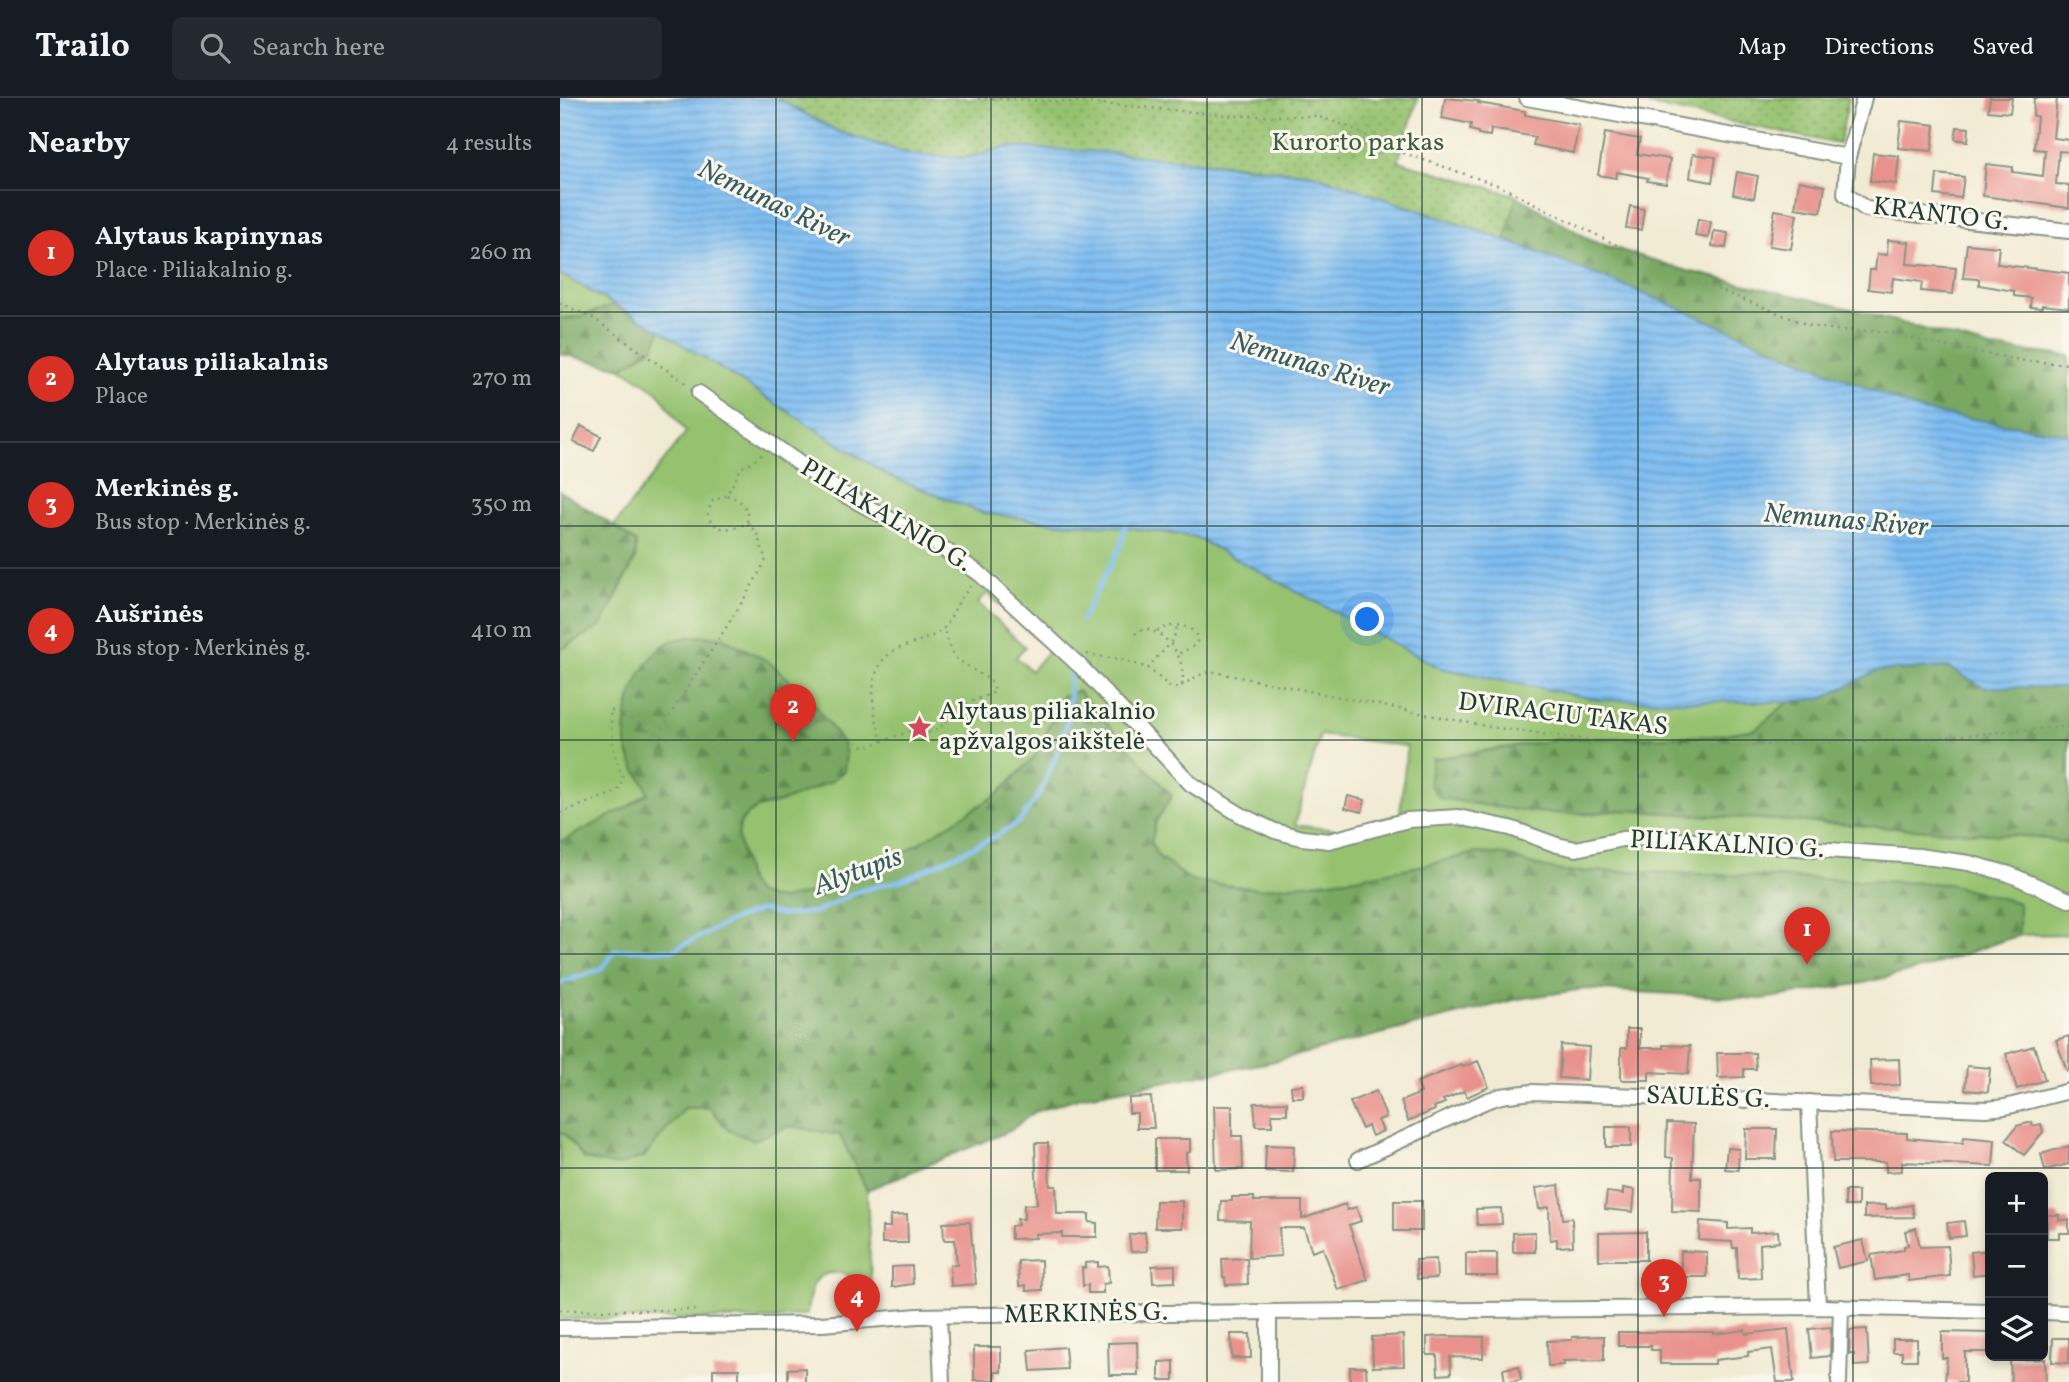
<!DOCTYPE html>
<meta charset="utf-8">
<style>
body{margin:0;font-family:Vollkorn,serif;background:#242831;color:#f1f3f6}
.controls{position:absolute;right:21px;bottom:21px;display:grid;overflow:hidden;border-radius:10px;box-shadow:0 4px 10px #0003}
.controls button{width:63px;height:63px;display:grid;place-items:center;padding:0;border:0;border-bottom:2px solid #363941;background:#171b24;color:#f1f3f6;font:35px sans-serif}
.you{position:absolute;left:808px;top:522px;width:24px;height:24px;margin:-18px;border:5px solid #fff;border-radius:50%;background:#1a73e8;box-shadow:0 0 0 10px #1a73e833}
.badge{display:grid;place-items:center;width:46px;height:46px;border-radius:50%;background:#d93025;color:#fff;font-size:23px;font-weight:700}
.pin{position:absolute;translate:-50% -58px;filter:drop-shadow(0 2px 4px #0008)}
.pin::after{content:'';position:absolute;top:37px;width:24px;height:21px;background:inherit;clip-path:polygon(0 0,100% 0,50% 100%)}
.list{margin:0;padding:0;list-style:none}
h2{display:flex;justify-content:space-between;align-items:center;height:91px;margin:0;padding:0 28px;font-size:30px}
h2 small{font-size:23px;font-weight:400;color:#9ea1a6}
.list li{display:grid;grid-template-columns:46px 1fr auto;gap:21px;align-items:center;box-sizing:border-box;height:126px;padding:0 28px;border-top:2px solid #363941}
.list b{display:block;font-size:26px;white-space:nowrap}
.list p{margin:0;font-size:23px;white-space:nowrap;color:#9ea1a6}
.list em{font-size:23px;font-style:normal;color:#9ea1a6}
.icon{flex:none;width:38px;height:38px;fill:none;stroke:currentColor;stroke-width:2;stroke-linecap:round;stroke-linejoin:round}
.map{position:relative;flex:none;width:1509px;height:1284px;overflow:hidden}
header{display:flex;align-items:center;gap:42px;box-sizing:border-box;height:98px;padding:0 35px;background:#171b24;border-bottom:2px solid #363941}
header strong{font-size:33px}
nav{display:flex;gap:38px;margin-inline-start:auto;font-size:24px}
.search{width:490px;height:63px;background:#242831;display:flex;align-items:center;gap:18px;box-sizing:border-box;padding:0 24px;border-radius:10px;color:#9ea1a6;font-size:26px}
main{display:flex}
aside{flex:1;background:#171b24}
.map>svg:first-child{display:block}
.grass{fill:#96c270;stroke:#5a8052;stroke-width:2;fill-rule:evenodd}
.forest{fill:url(#forest-firs);stroke:#4c724b;stroke-width:2}
.park{fill:url(#park-dots);stroke:#5a8052;stroke-width:2}
.water{fill:url(#water-rules);stroke:#4e7d93;stroke-width:2}
.lines{fill:none;stroke-linecap:round;stroke-linejoin:round}
.stream{stroke:#7ebdf2;stroke-width:4.5}
.building{fill:#e9918c}
.street-casing{stroke:#889484;stroke-width:18}
.path{stroke:#889484;stroke-width:2.5;stroke-dasharray:2 5;stroke-linecap:butt}
.street{stroke:#fff;stroke-width:14}
.grid{fill:none;stroke:#1f3d34;stroke-width:2;stroke-opacity:0.55}
.labels{text-anchor:middle;dominant-baseline:central;stroke-width:6;stroke-linejoin:round;paint-order:stroke}
.park-label{font-size:26px;fill:#3d5e43;stroke:#fbf7ec}
.street-label{font-size:26px;fill:#1f3d34;stroke:#fbf7ec}
.poi-label{font-size:26px;fill:#1f3d34;stroke:#fbf7ec;text-anchor:start}
.water-label{font-size:28px;font-style:italic;fill:#375d64;stroke:#fbf7ec}
</style>
<header>
<strong>Trailo</strong>
<div class="search"><svg class="icon" aria-label="search" viewBox="0 0 24 24"><circle cx="10" cy="10" r="6"/><path d="M15 15l6 6"/></svg>Search here</div>
<nav><a>Map</a><a>Directions</a><a>Saved</a></nav>
</header>
<main>
<aside>
<h2>Nearby<small>4 results</small></h2>
<ul class="list">
<li><span class="badge">1</span><div><b>Alytaus kapinynas</b><p>Place · Piliakalnio g.</p></div><em>260 m</em></li>
<li><span class="badge">2</span><div><b>Alytaus piliakalnis</b><p>Place</p></div><em>270 m</em></li>
<li><span class="badge">3</span><div><b>Merkinės g.</b><p>Bus stop · Merkinės g.</p></div><em>350 m</em></li>
<li><span class="badge">4</span><div><b>Aušrinės</b><p>Bus stop · Merkinės g.</p></div><em>410 m</em></li>
</ul>
</aside>
<div class="map">
<svg width="1509" height="1284" viewBox="0 0 1509 1284">
<defs>
<pattern id="forest-firs" width="22" height="20" patternUnits="userSpaceOnUse" patternTransform="scale(1.75)"><rect width="22" height="20" fill="#78a862"/><path d="M5 1l3.5 6h-7zM16 11l3.5 6h-7z" fill="#628a52"/></pattern>
<pattern id="park-dots" width="8" height="8" patternUnits="userSpaceOnUse" patternTransform="scale(1.75)"><rect width="8" height="8" fill="#96c270"/><path d="M2 2h.1M6 6h.1" fill="none" stroke="#7a9f5d" stroke-width="1.8" stroke-linecap="round"/></pattern>
<pattern id="water-rules" width="6" height="5" patternUnits="userSpaceOnUse" patternTransform="scale(1.75)"><rect width="6" height="5" fill="#7ebdf2"/><path d="M0 2.5h6" fill="none" stroke="#679bc5"/></pattern>
</defs>
<rect width="100%" height="100%" fill="#fbf7ec"/>
<filter id="ink" filterUnits="userSpaceOnUse"><feTurbulence type="fractalNoise" baseFrequency=".0143" numOctaves="2"/><feDisplacementMap in="SourceGraphic" scale="14" xChannelSelector="R" yChannelSelector="G"/><feConvolveMatrix kernelMatrix="1 2 1 2 8 2 1 2 1" color-interpolation-filters="sRGB"/></filter>
<filter id="wash" filterUnits="userSpaceOnUse"><feTurbulence type="fractalNoise" baseFrequency=".00686" numOctaves="4" result="noise"/><feDisplacementMap in="SourceGraphic" scale="28" xChannelSelector="R" yChannelSelector="G"/><feGaussianBlur stdDeviation="1.57" result="paint"/><feColorMatrix in="noise" values="0 0 0 0 0 0 0 0 0 0 0 0 0 0 0 0 0 1.4 0 .05"/><feComposite in="paint" operator="in"/></filter>
<g filter="url(#wash)">
<rect width="100%" height="100%" fill="#f2ebd4"/>
<g class="grass">
<polygon points="0,176 54,207 19,219 0,220"/>
<path d="M 100,232 L 329,378 L 423,415 L 491,424 L 566,429 L 635,439 L 880,570 L 1039,602 L 1228,604 L 1196,631 L 1154,638 L 1002,641 L 873,661 L 1025,717 L 1061,712 L 1478,739 L 1509,746 L 1509,836 L 1459,837 L 1459,805 L 1388,786 L 1064,773 L 1005,774 L 969,766 L 946,757 L 915,755 L 866,767 L 796,780 L 700,791 L 632,783 L 598,758 L 591,745 L 596,723 L 502,598 L 475,659 L 438,696 L 342,756 L 266,792 L 222,801 L 207,799 L 196,795 L 189,785 L 178,740 L 180,725 L 188,716 L 198,710 L 227,702 L 69,657 L 85,684 L 88,695 L 64,711 L 0,744 L 0,552 L 41,528 L 75,461 L 76,445 L 54,428 L 126,334 L 97,293 L 62,270 L 94,249 ZM 427,495 L 489,552 L 471,573 L 456,559 L 465,549 L 418,505 ZM 760,637 L 847,648 L 840,716 L 784,733 L 735,727 Z"/>
<path d="M 125,1010 L 151,1010 L 168,1032 L 193,1042 L 229,1028 L 280,1037 L 307,1092 L 312,1206 C 306,1198 300,1184 291,1179 C 287,1176 280,1175 275,1175 C 251,1174 249,1197 247,1216 L 213,1221 L 0,1221 L 0,1034 L 5,1036 L 24,1061 L 111,1027 Z"/>
</g>
<g class="forest">
<polygon points="216,0 858,0 838,63 957,98 1032,143 1128,173 1292,211 1432,250 1509,258 1509,336 1361,313 1078,193 945,142 753,76 446,49 406,60"/>
<polygon points="54,207 100,232 94,249 62,270 0,256 0,220 19,219"/>
<polygon points="0,393 54,428 76,445 75,461 41,528 0,552"/>
<path d="M 133,538 L 162,539 L 208,563 L 249,599 L 284,647 L 286,658 L 284,673 L 272,683 L 227,702 L 197,710 L 188,716 L 180,725 L 178,740 L 189,785 L 196,795 L 207,799 L 222,801 L 266,792 L 342,756 L 438,696 L 475,659 L 502,598 L 518,593 L 612,698 L 596,723 L 591,745 L 598,758 L 631,783 L 700,791 L 796,780 L 866,767 L 915,755 L 946,757 L 969,766 L 1005,774 L 1064,773 L 1388,786 L 1459,805 L 1459,837 L 1368,869 L 1304,885 L 1202,901 L 1024,891 L 958,901 L 711,964 L 521,999 L 474,1014 L 450,1033 L 307,1092 L 280,1037 L 229,1028 L 193,1042 L 168,1032 L 150,1010 L 125,1010 L 84,1059 L 57,1068 L 24,1061 L 5,1036 L 0,1034 L 0,744 L 64,711 L 88,695 C 84,681 73,671 69,657 C 57,623 77,565 107,545 C 114,541 125,540 133,538 Z"/>
<path d="M 1388,569 L 1423,589 L 1509,589 L 1509,746 L 1478,739 L 1061,712 C 996,721 944,711 880,700 L 869,686 L 873,661 L 1002,641 L 1154,638 L 1196,631 L 1228,604 L 1264,600 L 1316,573 Z"/>
</g>
<g class="park">
<polygon points="216,0 858,0 838,63 957,98 945,142 753,76 667,66 446,49 406,60 350,56 279,34"/>
<polygon points="1055,0 1289,0 1279,46"/>
</g>
<polygon class="water" points="0,0 216,0 279,34 350,56 406,60 446,49 545,54 753,76 945,142 1078,193 1361,313 1509,336 1509,589 1423,589 1388,569 1316,573 1264,600 1228,604 1039,602 880,570 635,439 566,429 491,424 423,415 329,378 100,232 0,176"/>
<g class="lines">
<g class="stream">
<polyline points="521,523 561,447 566,423"/>
<polyline points="0,885 42,871 55,852 113,852 175,821 201,812 223,817 256,814 299,793 345,781 434,739 459,724 480,695 497,655 509,618 510,574"/>
</g>
</g>
<g id="blocks">
<g class="building">
<polygon points="885,0 919,3 918,5 965,13 965,17 1019,27 1013,55 973,47 975,39 931,31 930,38 918,36 918,34 910,32 911,26 882,20"/>
<polygon points="1430,0 1452,0 1450,15 1428,13"/>
<polygon points="1474,0 1497,0 1493,40 1509,42 1509,54 1499,53 1496,86 1509,87 1509,110 1423,98 1426,66 1453,69 1452,74 1483,78 1485,52 1474,51 1477,18 1473,18"/>
<polygon points="1341,23 1375,27 1372,53 1338,50"/>
<polygon points="1397,29 1409,30 1408,43 1395,41"/>
<polygon points="1045,35 1080,41 1077,56 1110,61 1106,86 1087,83 1088,80 1057,74 1056,80 1038,77"/>
<polygon points="1313,55 1339,58 1336,86 1310,83"/>
<polygon points="1133,56 1156,59 1152,84 1130,80"/>
<polygon points="1177,74 1198,78 1194,100 1173,96"/>
<polygon points="1377,76 1404,79 1401,100 1375,97"/>
<polygon points="1239,83 1265,88 1261,114 1235,110"/>
<polygon points="1070,108 1084,111 1081,132 1066,130"/>
<polygon points="1215,112 1237,116 1231,151 1209,148"/>
<polygon points="1138,121 1151,124 1148,140 1135,138"/>
<polygon points="1154,133 1168,135 1166,150 1152,148"/>
<polygon points="1328,142 1349,144 1347,166 1396,170 1393,196 1361,193 1362,184 1333,180 1331,194 1308,191 1310,172 1315,172 1317,156 1327,157"/>
<polygon points="1407,146 1439,149 1437,166 1509,175 1509,210 1482,207 1482,210 1470,209 1471,200 1454,198 1454,193 1419,187 1419,181 1403,180"/>
<polygon points="21,328 41,338 34,353 13,344"/>
<polygon points="788,698 805,702 802,714 785,710"/>
<polygon points="1067,931 1080,931 1080,950 1103,950 1103,947 1130,948 1128,976 1089,974 1089,982 1061,982 1061,950 1067,950"/>
<polygon points="1509,938 1509,972 1507,973 1496,942"/>
<polygon points="1001,947 1029,949 1027,982 999,980"/>
<polygon points="1474,948 1485,982 1457,991 1446,956"/>
<polygon points="1157,955 1195,955 1196,971 1184,971 1184,979 1158,980"/>
<polygon points="1339,961 1340,987 1311,988 1310,962"/>
<polygon points="918,963 929,989 907,999 904,993 883,1002 885,1005 874,1009 875,1012 848,1023 841,1003 861,995 857,984 901,967 903,969"/>
<polygon points="1407,968 1430,970 1428,994 1405,992"/>
<polygon points="743,987 743,999 732,999 731,988"/>
<polygon points="816,993 826,1019 818,1022 823,1033 812,1038 808,1028 802,1031 790,1004"/>
<polygon points="591,999 594,1030 577,1030 577,1015 569,1015 569,1000"/>
<polygon points="727,1004 727,1016 712,1016 712,1028 696,1028 694,1005"/>
<polygon points="654,1008 672,1008 672,1038 682,1038 683,1071 656,1072"/>
<polygon points="1472,1024 1473,1028 1481,1026 1483,1034 1464,1057 1446,1042 1457,1028"/>
<polygon points="1107,1025 1134,1026 1132,1080 1141,1080 1141,1114 1112,1113 1113,1060 1106,1059"/>
<rect x="1046" y="1029" width="25" height="20"/>
<polygon points="1186,1031 1217,1031 1216,1061 1185,1061"/>
<polygon points="1272,1033 1347,1035 1347,1040 1403,1045 1404,1039 1435,1042 1433,1068 1342,1064 1342,1073 1326,1074 1326,1064 1273,1064"/>
<polygon points="595,1041 630,1041 630,1054 626,1055 627,1072 595,1072"/>
<polygon points="475,1045 488,1045 490,1088 496,1088 497,1116 529,1116 529,1124 537,1125 537,1139 502,1139 502,1135 475,1136 476,1140 451,1141 451,1128 458,1127 457,1121 464,1121 464,1107 477,1106"/>
<polygon points="706,1047 734,1048 733,1074 705,1073"/>
<polygon points="1509,1048 1509,1066 1485,1072 1481,1056"/>
<polygon points="1167,1050 1179,1051 1178,1072 1165,1071"/>
<polygon points="999,1087 1003,1121 1012,1120 1013,1148 997,1149 997,1141 990,1142 989,1109 979,1111 976,1090"/>
<polygon points="1063,1090 1075,1092 1073,1114 1045,1111 1047,1094 1063,1096"/>
<rect x="1285" y="1093" width="13" height="15"/>
<polygon points="672,1099 694,1099 694,1103 742,1103 742,1121 785,1106 787,1112 796,1109 801,1123 789,1127 808,1182 778,1192 763,1150 752,1154 744,1130 719,1130 721,1158 689,1160 690,1123 660,1122 661,1103 672,1103"/>
<polygon points="596,1103 622,1103 622,1130 595,1130"/>
<rect x="834" y="1103" width="28" height="30"/>
<polygon points="1326,1107 1326,1111 1352,1107 1354,1119 1304,1120 1304,1108"/>
<polygon points="941,1110 942,1126 917,1127 916,1111"/>
<polygon points="347,1117 348,1145 322,1145 322,1129 330,1129 330,1118"/>
<polygon points="1487,1117 1499,1117 1499,1122 1509,1122 1509,1135 1499,1135 1499,1140 1487,1140"/>
<polygon points="1140,1123 1168,1125 1168,1131 1190,1130 1190,1135 1218,1133 1219,1144 1200,1146 1201,1180 1178,1181 1177,1150 1173,1150 1172,1144 1139,1142"/>
<polygon points="1404,1123 1406,1138 1389,1140 1387,1125"/>
<polygon points="410,1124 416,1186 391,1188 390,1167 397,1167 395,1142 384,1142 383,1125"/>
<polygon points="1356,1130 1360,1149 1388,1148 1390,1178 1349,1183 1348,1177 1315,1182 1311,1157 1344,1152 1344,1148 1348,1147 1345,1133"/>
<polygon points="585,1134 587,1153 571,1154 569,1137"/>
<polygon points="975,1134 975,1154 953,1154 953,1135"/>
<polygon points="1086,1134 1086,1162 1039,1162 1039,1135"/>
<polygon points="1303,1142 1308,1163 1278,1170 1273,1149"/>
<polygon points="1430,1152 1430,1175 1413,1177 1411,1154"/>
<polygon points="1121,1153 1147,1154 1147,1179 1121,1179"/>
<rect x="906" y="1155" width="31" height="23"/>
<polygon points="687,1160 688,1186 666,1187 665,1179 663,1179 662,1161"/>
<polygon points="876,1161 877,1180 857,1181 856,1162"/>
<polygon points="481,1162 482,1192 466,1193 466,1187 459,1188 458,1163"/>
<polygon points="538,1164 538,1169 548,1168 549,1185 543,1186 543,1195 528,1195 528,1187 523,1188 522,1170 525,1170 525,1165"/>
<polygon points="615,1167 615,1184 593,1185 592,1168"/>
<polygon points="352,1168 353,1186 332,1189 332,1169"/>
<polygon points="1271,1229 1270,1258 1252,1260 1249,1231"/>
<polygon points="1228,1231 1234,1284 1217,1284 1212,1251 1188,1254 1188,1258 1155,1262 1155,1266 1100,1266 1100,1252 1091,1252 1091,1248 1058,1248 1058,1234 1154,1234 1154,1236 1185,1232 1186,1236"/>
<polygon points="1307,1231 1309,1267 1294,1268 1294,1256 1289,1256 1290,1232"/>
<polygon points="1382,1234 1430,1235 1430,1254 1405,1254 1405,1284 1385,1284 1387,1260 1382,1260"/>
<polygon points="671,1236 690,1236 691,1260 672,1260"/>
<polygon points="843,1237 844,1268 813,1269 812,1239"/>
<polygon points="888,1238 924,1239 923,1260 890,1259 891,1276 878,1277 877,1257 867,1257 867,1239"/>
<polygon points="1044,1238 1044,1262 1003,1263 1004,1267 988,1268 987,1243 1012,1242 1012,1239"/>
<polygon points="1493,1240 1509,1240 1509,1265 1492,1264"/>
<polygon points="1333,1241 1357,1241 1357,1262 1342,1262 1342,1254 1333,1254"/>
<polygon points="577,1244 578,1277 549,1277 548,1245"/>
<polygon points="414,1249 441,1249 441,1274 435,1274 435,1282 414,1282"/>
<polygon points="505,1249 507,1271 471,1273 469,1252"/>
<polygon points="1485,1261 1486,1284 1451,1284 1450,1262"/>
<polygon points="614,1263 614,1282 599,1282 599,1264"/>
<polygon points="959,1268 961,1282 945,1284 943,1271"/>
<polygon points="790,1269 806,1269 807,1284 790,1284"/>
<polygon points="245,1270 245,1284 228,1284 228,1271"/>
<rect x="153" y="1271" width="26" height="13"/>
</g>
</g>
</g>
<g filter="url(#ink)">
<use href="#blocks" fill-opacity="0" stroke="#889484" stroke-width="2"/>
<g class="lines">
<defs>
<g id="street">
<polyline points="967,0 1288,59 1285,96 1306,111 1509,133"/>
<polyline points="1288,59 1304,0"/>
<polyline points="139,295 283,396 378,447 420,476 521,569 631,686 681,717 715,733 742,740 769,743 848,722 898,719 950,730 997,747 1016,751 1062,741 1088,740 1358,758 1409,765 1449,776 1509,802"/>
<polyline points="1249,1004 1258,1209"/>
<polyline points="798,1062 926,1003 941,998 972,994 1426,1011 1445,1009 1509,993"/>
<polyline points="1483,1214 1509,1215"/>
<polyline points="379,1218 382,1284"/>
<polyline points="0,1230 262,1226 358,1218 488,1216 1258,1209 1430,1213"/>
<polyline points="709,1284 709,1214"/>
<polyline points="1279,1284 1281,1209"/>
</g>
</defs>
<use href="#street" class="street-casing"/>
<g class="path">
<polyline points="418,0 520,4 678,18 757,18 792,30 823,48 940,88 1098,168 1251,228 1275,232 1328,234 1370,245 1465,263 1509,266"/>
<polyline points="0,205 33,220 128,287"/>
<path d="M 167,397 C 179,401 190,409 187,424 C 177,433 151,435 148,416 C 148,415 151,405 151,404 L 167,397 L 182,369 L 193,364 L 202,356"/>
<path d="M 597,533 C 611,525 633,524 638,542 L 634,548 L 618,556"/>
<path d="M 575,536 L 585,530 C 610,537 627,562 622,587"/>
<polyline points="527,556 563,562 585,569"/>
<path d="M 588,571 C 599,553 614,550 617,527"/>
<path d="M 593,574 L 611,590 C 625,591 634,574 654,574 L 930,629 L 1091,650 L 1352,642 L 1509,628"/>
<path d="M 99,637 C 132,577 174,523 206,462 L 197,436 L 187,424"/>
<path d="M 323,644 C 312,615 303,568 337,551 C 351,545 369,542 382,532 C 388,527 392,516 396,509 C 400,501 406,494 412,487"/>
<polyline points="183,645 212,671"/>
<polyline points="0,715 57,694 63,680 54,655 50,612 58,614 104,640 142,638 163,666 196,677 223,667 279,635 305,649 351,633 367,635 376,632 386,625 393,611 435,594 431,583 395,560 383,531"/>
<polyline points="0,1212 140,1212"/>
</g>
<use href="#street" class="street"/>
</g>
</g>
<path class="grid" d="M 216,0 L 216,1284M 431,0 L 431,1284M 647,0 L 647,1284M 862,0 L 862,1284M 1078,0 L 1078,1284M 1293,0 L 1293,1284M 0,214 L 1509,214M 0,428 L 1509,428M 0,642 L 1509,642M 0,856 L 1509,856M 0,1070 L 1509,1070"/>
<defs>
<symbol id="sight-bare" viewBox="-9 -9 18 18"><path d="M0-6L1.8-2.2L6-1.7L2.9 1.2L3.7 5.4L0 3.3L-3.7 5.4L-2.9 1.2L-6-1.7L-1.8-2.2Z" fill="#d1495b" stroke="#fbf7ec" stroke-width="2.5" paint-order="stroke"/></symbol>
</defs>
<g fill-rule="evenodd">
<use href="#sight-bare" x="342" y="612" width="35" height="35"/>
</g>
<g class="labels">
<g class="park-label">
<text x="798" y="45">Kurorto parkas</text>
</g>
<g class="street-label">
<text transform="translate(1381 117) rotate(7)">KRANTO G.</text>
<text transform="translate(326 418) rotate(31)">PILIAKALNIO G.</text>
<text transform="translate(1003 617) rotate(7)">DVIRACIU TAKAS</text>
<text transform="translate(1167 747) rotate(3)">PILIAKALNIO G.</text>
<text transform="translate(1148 1000) rotate(2)">SAULĖS G.</text>
<text transform="translate(526 1216) rotate(-1)">MERKINĖS G.</text>
</g>
<g class="poi-label">
<text x="379" y="614">Alytaus piliakalnio<tspan x="379" dy="30">apžvalgos aikštelė</tspan></text>
</g>
<g class="water-label">
<text transform="translate(214 106) rotate(26)">Nemunas River</text>
<text transform="translate(750 267) rotate(17)">Nemunas River</text>
<text transform="translate(1286 423) rotate(5)">Nemunas River</text>
<text transform="translate(298 774) rotate(-20)">Alytupis</text>
</g>
</g>
</svg>
<div class="controls">
<button>+</button>
<button>−</button>
<button><svg class="icon" aria-label="layers" viewBox="0 0 24 24"><path d="M12 4l9 5-9 5-9-5zM3 14l9 5 9-5"/></svg></button>
</div>
<div class="you"></div>
<div class="pin badge" style="left:1247px;top:867px">1</div>
<div class="pin badge" style="left:233px;top:644px">2</div>
<div class="pin badge" style="left:1104px;top:1219px">3</div>
<div class="pin badge" style="left:297px;top:1234px">4</div>
</div>
</main>
